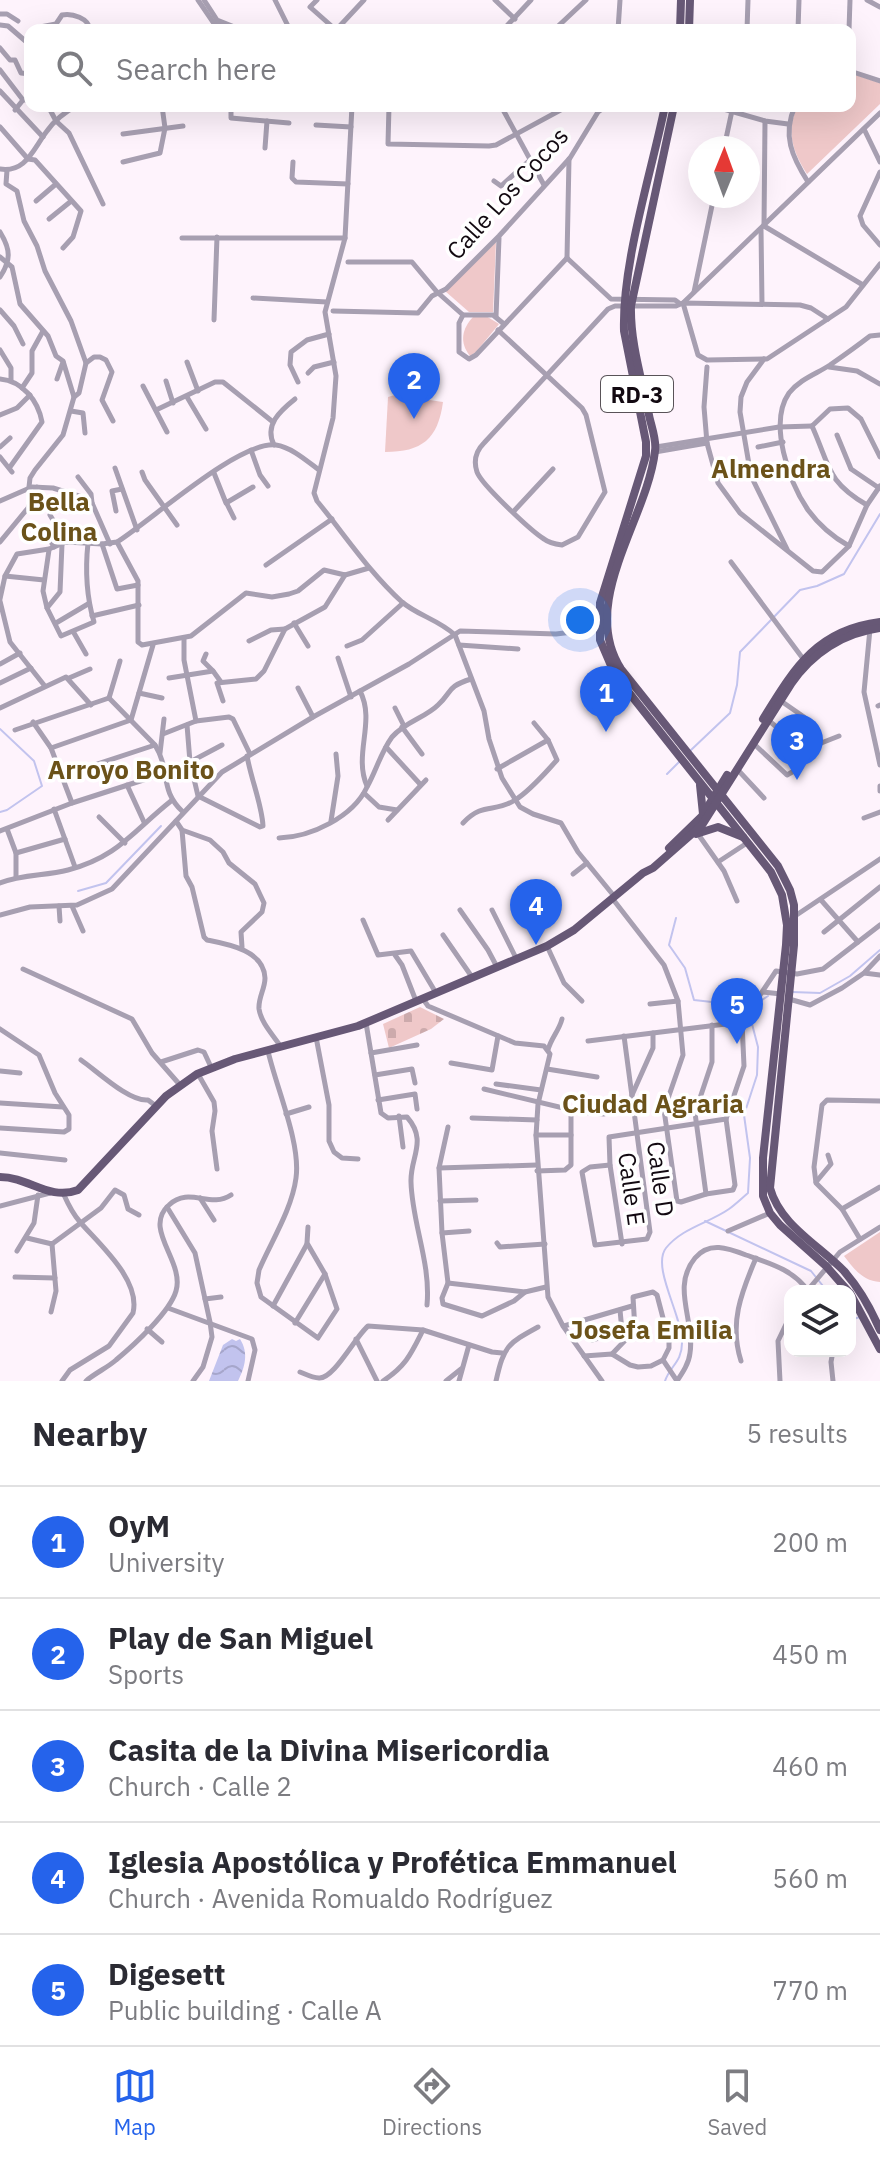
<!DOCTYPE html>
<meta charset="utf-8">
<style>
body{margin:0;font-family:"IBM Plex Sans",sans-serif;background:#f2f2f3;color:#2b2b33}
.controls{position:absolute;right:24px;bottom:24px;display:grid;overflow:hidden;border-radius:16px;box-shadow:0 8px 32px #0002}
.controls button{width:72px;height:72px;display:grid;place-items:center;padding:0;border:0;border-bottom:2px solid #e1e1e2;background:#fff;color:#2b2b33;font:40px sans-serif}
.compass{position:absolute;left:688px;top:136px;width:72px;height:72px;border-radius:50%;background:#fff;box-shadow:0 8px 32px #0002;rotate:1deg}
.you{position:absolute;left:580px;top:620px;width:28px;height:28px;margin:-20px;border:6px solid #fff;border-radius:50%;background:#1a73e8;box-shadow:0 0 0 12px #1a73e833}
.badge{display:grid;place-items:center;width:52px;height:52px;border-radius:50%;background:#2563eb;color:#fff;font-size:26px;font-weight:700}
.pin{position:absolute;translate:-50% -66px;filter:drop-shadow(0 2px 4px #0008)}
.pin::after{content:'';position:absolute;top:42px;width:28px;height:24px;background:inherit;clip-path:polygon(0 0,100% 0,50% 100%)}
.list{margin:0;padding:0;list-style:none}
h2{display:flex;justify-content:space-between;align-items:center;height:104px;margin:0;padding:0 32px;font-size:34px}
h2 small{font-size:26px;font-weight:400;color:#7c7c81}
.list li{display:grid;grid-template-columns:52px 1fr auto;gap:24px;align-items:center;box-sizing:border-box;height:112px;padding:0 32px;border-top:2px solid #e1e1e2}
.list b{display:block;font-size:30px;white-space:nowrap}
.list p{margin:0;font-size:26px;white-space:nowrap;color:#7c7c81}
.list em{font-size:26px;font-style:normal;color:#7c7c81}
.icon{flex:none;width:44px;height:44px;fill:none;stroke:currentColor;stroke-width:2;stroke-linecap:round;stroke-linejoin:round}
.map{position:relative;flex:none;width:880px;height:1381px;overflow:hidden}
.search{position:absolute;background:#fff;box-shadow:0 8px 32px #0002;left:24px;right:24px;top:24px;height:88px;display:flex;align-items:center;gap:20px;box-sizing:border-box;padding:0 28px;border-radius:16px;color:#7c7c81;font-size:30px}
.sheet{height:664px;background:#fff}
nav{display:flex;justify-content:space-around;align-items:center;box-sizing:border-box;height:112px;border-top:2px solid #e1e1e2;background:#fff;font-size:22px;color:#7c7c81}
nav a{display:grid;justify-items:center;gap:4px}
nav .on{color:#2563eb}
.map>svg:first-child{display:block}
.cemetery{fill:url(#cemetery-stones)}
.green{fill:#efc8c9}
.water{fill:url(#water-waves)}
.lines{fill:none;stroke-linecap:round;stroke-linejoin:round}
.stream{stroke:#c2c3ee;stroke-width:2}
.minor{stroke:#a79fb1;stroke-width:5}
.major{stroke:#675876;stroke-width:8}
.labels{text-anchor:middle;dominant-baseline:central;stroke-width:7;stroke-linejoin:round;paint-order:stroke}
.shield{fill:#fff;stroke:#595358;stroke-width:2}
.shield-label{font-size:22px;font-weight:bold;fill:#120911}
.street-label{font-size:24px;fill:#120911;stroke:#fff}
.neighbourhood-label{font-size:26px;font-weight:bold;fill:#6b5219;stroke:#fff}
</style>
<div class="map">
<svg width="880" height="1381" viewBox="0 0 880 1381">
<defs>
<pattern id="cemetery-stones" width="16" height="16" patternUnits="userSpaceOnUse" patternTransform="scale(2)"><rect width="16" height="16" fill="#efc8c9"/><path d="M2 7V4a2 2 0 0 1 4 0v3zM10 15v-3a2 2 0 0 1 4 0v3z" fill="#ccaaac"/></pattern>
<pattern id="water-waves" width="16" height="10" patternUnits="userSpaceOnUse" patternTransform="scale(2)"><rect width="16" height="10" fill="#c2c3ee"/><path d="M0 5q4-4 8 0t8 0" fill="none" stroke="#a6a6cb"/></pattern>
</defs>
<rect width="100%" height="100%" fill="#fef3fc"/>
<polygon class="cemetery" points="420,1007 444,1019 431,1029 389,1048 383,1024"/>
<g class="green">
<path d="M 850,73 L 880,83 L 880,104 L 807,174 C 793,152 785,130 798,106 L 850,106 Z"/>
<polygon points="496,242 493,312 469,312 445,291"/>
<path d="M 486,316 L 499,324 L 476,352 L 470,356 C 459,342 462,329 473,317 Z"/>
<path d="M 395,395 L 443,402 C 438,439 422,452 385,452 L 388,397 Z"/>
<path d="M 880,1232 L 880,1282 C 863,1281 854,1269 844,1256 Z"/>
</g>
<path class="water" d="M 232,1339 L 236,1341 L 240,1339 C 249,1353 245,1367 238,1381 L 209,1381 L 223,1345 Z"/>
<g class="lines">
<g class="stream">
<polyline points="0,729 34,761 42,786 7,810 0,812"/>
<polyline points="691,750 730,713 737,685 740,652 800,590 817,586 844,574 880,514"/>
<polyline points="667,774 681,760"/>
<polyline points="78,891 106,883 161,826"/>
<polyline points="792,992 820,993 850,976 880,950"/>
<polyline points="753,1022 762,1000 768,996"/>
<polyline points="705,1221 811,1271 827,1291"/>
<polyline points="850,1320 860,1317"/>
<path d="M 665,1381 C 670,1366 682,1362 682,1343 C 683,1317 651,1267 666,1248 C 682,1228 709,1223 729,1209 C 736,1204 742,1198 748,1193 L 750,1158 L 744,1115 L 757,1075 L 758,1047 L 752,1024 L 743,1006 L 729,1000 L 712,1002 L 694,1000 L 685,968 L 669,945 L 676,918"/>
</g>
<g class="minor">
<polyline points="198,0 213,22 230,30"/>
<polyline points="204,0 217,20 242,30"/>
<polyline points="275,0 290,30"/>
<polyline points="317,0 310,7 336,30"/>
<polyline points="495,0 515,19"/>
<polyline points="867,0 880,7"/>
<polyline points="0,14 7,14 18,21"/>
<polyline points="0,25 8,26 30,45"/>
<path d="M 38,30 L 40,27 L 56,24 L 62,15 C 72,13 89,18 90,30"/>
<polyline points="336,30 364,0"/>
<polyline points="503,30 531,0"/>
<polyline points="554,30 586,0"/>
<polyline points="618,30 620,0"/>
<polyline points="747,30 748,0"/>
<polyline points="798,30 799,0"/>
<polyline points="849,30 850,0"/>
<polyline points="0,48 10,60 15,60 21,73 30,74"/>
<polyline points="0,70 23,100"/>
<polyline points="850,71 880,81"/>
<polyline points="0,91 43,137"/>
<polyline points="48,106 56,121 69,133 103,204"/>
<polyline points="231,106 231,118 289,123"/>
<path d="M 352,106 L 345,238 L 325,312 L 336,376 L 333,418 L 314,493 L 317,501 C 345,535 369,572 402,602 C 417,615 439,620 455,635 L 484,711 L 489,739 L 502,778 L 520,807 L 533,814 L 561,823 L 578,852 L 614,896"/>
<polyline points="389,106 388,144 489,146 496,145 568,106"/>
<polyline points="501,106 544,185"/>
<polyline points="604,106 614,109 632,106"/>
<polyline points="713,106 765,121 788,124"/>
<path d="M 795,106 C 782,135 792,157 808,182"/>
<polyline points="15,110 23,100 30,100"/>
<polyline points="880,113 683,303 698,355 707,360 767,359 846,307 880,264"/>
<polyline points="765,121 764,226 863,285"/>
<polyline points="316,125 351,127"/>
<polyline points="0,127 28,159 35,160 81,211 73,237 63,248"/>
<polyline points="864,129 880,162"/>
<polyline points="123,134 183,126"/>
<polyline points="265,148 267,121"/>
<polyline points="724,148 733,106"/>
<polyline points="123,162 160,153 165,128 162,106"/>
<polyline points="293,162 292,178 296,182 348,184"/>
<path d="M 0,169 C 26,173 33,149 47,131 C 54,121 65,112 76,106"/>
<polyline points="7,170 6,184 17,191 24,221 37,246 45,271 71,321 86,363 79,393 74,397"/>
<polyline points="880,172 860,216 863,225 880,245"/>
<polyline points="494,181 501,186 530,160"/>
<polyline points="36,201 56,184"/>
<polyline points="49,219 70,202"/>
<polyline points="761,229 762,304"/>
<path d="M 0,232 C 11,250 11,260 0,277"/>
<polyline points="182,238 345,238"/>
<polyline points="0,257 12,267 20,304 48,336 56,356 63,361 74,397 63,435 35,470 30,478 29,487"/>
<polyline points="567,258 611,299 675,300 679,303"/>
<polyline points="567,258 569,159"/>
<polyline points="348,262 412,262 437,292 463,315"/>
<polyline points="694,292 714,196"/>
<polyline points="253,298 327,302"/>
<polyline points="0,310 14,326 23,344"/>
<polyline points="333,311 418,313 432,296 446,289 499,236 570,158 598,112 605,107"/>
<polyline points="496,317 499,238"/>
<polyline points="214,320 217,237"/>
<polyline points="504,324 493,315 463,315 459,323 459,352 469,359 476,355 567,258"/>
<path d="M 498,330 L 582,408 L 586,415 L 605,492 L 578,537 L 562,545 C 555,544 549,543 544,539 C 531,531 481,484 477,472 C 473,460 476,451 484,443 L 608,309 L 615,306 L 676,306 L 683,303 L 800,305 L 811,308 L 828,319"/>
<polyline points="0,350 11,368 11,380"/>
<polyline points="764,359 747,382 741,397 740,412 751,476 787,549"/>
<polyline points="187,362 198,391"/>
<polyline points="86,363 94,357 100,357 106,360 112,372 102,400 113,421"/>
<polyline points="707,367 704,407 707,443 718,483 740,513 813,571 822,572 849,546 867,505 880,486"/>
<polyline points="829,367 857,371 880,384"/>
<polyline points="308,373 314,367 334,362"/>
<path d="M 0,379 C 22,381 38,400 42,422 L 10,467"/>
<polyline points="57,379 63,362"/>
<polyline points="166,381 173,403"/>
<polyline points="298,382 290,365 291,352 307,340 329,334"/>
<polyline points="143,386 167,432"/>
<polyline points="22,388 32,373 32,351 43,331"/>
<polyline points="187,397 206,429"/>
<polyline points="156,410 215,382 223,382 273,422"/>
<polyline points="71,411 83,413 85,433"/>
<polyline points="0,415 17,408 30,395"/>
<polyline points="812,426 830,409 848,408 861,419 880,457"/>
<path d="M 812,426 C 830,466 826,481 867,505"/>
<polyline points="837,435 851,469 879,488"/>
<path d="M 274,445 C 264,425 280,411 295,399"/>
<polyline points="0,447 10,438"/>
<polyline points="656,447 779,427 812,426"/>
<polyline points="758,447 783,442"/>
<polyline points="251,450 260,475 268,486"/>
<polyline points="655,452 707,443"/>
<polyline points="0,457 12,472"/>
<polyline points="115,468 137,530"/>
<polyline points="142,472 145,480 177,525"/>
<polyline points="214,473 226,503 253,487"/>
<polyline points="78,477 91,494 92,503"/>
<polyline points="0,501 32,487 53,488 82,497 92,503 110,544"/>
<polyline points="227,504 234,518"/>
<polyline points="116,511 112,491 122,489"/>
<polyline points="514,511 553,469"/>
<polyline points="50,515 66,542"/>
<polyline points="45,531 54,547"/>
<polyline points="0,542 28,508 37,487"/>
<polyline points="117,542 138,581 138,642 142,645 191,636 246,593 272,597 289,594 298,591 324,570 345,575 369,568"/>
<polyline points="102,544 117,589 138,585"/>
<path d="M 849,546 C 833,537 819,525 808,510 C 789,482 768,423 789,393 C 800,379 816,374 830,365 C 843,356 857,346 870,336 L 880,335"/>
<path d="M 49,550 L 43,591 L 47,608 L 61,636 L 94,622 C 86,595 85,571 88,543"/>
<polyline points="731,562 804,660"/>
<polyline points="266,565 332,519"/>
<polyline points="5,576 44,580"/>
<path d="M 0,599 L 5,576 L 17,554 L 49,549 L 66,542 L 102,544 L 117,542 C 152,520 238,441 276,445 C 291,447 307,461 319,470"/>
<polyline points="0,601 10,642 44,685"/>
<polyline points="47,608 60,592 62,544"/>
<polyline points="92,616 139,605"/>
<polyline points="56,623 88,604"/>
<polyline points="294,623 308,646"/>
<polyline points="870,629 864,692 880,765"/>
<polyline points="74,633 86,654"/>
<polyline points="184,638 184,660 196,721"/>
<polyline points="249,641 271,630 285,629"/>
<polyline points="459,645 518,649"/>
<polyline points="347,646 362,640 403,603"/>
<polyline points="206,654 203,661 213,671"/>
<polyline points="338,658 351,697"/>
<polyline points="0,664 20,653"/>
<polyline points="69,678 90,669"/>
<polyline points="169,678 213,671 221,682"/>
<polyline points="0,683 31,668"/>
<polyline points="298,688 313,717"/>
<path d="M 360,691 C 376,722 353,754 367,786"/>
<polyline points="139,693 162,698"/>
<path d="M 109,698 L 155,745 C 171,771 159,790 183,812"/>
<polyline points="109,698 120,661"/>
<polyline points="223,701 217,683 256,679 264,671 285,629 325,607 345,575"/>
<polyline points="781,701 804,717"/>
<polyline points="878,706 880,705"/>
<polyline points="0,708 66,677 91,705"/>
<polyline points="395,708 404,726"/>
<polyline points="33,722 51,748 72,803"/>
<path d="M 187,725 L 190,762 L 198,796 L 260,827 L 263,826 C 262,805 251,779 247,756"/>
<polyline points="402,727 422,754"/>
<polyline points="15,730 109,698"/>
<polyline points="163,734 196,721 229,717 233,719 250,754"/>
<polyline points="753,743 787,775 801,767 785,734 768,720"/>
<polyline points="386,747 420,784"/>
<polyline points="51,748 131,720 153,645"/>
<polyline points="160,753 164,719"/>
<polyline points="796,753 839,736"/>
<polyline points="190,762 222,745"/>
<polyline points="497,769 548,740"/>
<polyline points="737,769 764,798"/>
<polyline points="61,776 155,745"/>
<polyline points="127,785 144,822"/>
<polyline points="880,786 880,791"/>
<polyline points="364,793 379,807 397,810"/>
<polyline points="54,809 75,867"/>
<polyline points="99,817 125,843"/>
<polyline points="864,818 880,812"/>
<polyline points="388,820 426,780"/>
<polyline points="176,821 182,830 210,840 223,852 229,863 255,884 264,903 262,912 241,932 242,947"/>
<polyline points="331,821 338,776 336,754"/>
<path d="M 463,823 C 484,801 494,814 515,800 C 530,791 545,773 557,760 L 548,740 L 534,723"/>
<polyline points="7,829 16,853 16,877"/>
<path d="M 182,830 L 186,876 L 192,887 L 204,937 L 207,940 C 227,944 264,950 265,978 C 265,989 258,998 259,1009 C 261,1023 274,1036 281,1047"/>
<polyline points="0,831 72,803 165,773"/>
<polyline points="698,834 724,871 737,901"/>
<path d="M 279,838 C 311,837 353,817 367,787 C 376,771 381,752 392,737 C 406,721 425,718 438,705 C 453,691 446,687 471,679"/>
<polyline points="16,853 65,839"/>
<polyline points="718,862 747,843"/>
<polyline points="573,874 587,863"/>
<path d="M 0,883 C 22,874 45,876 68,870 C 118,857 133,831 171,801"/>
<polyline points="612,898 664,965 678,1001 683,1055 664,1110 677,1201 681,1202 706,1194 733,1190 735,1185 726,1119 744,1066 742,1022"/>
<polyline points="821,900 858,942"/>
<polyline points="59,906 60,921"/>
<polyline points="72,906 83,931"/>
<polyline points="460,910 488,950 497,967"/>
<polyline points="492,910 516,958"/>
<polyline points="0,915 30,907 77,905 112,889 222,772 313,717 409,664 460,631 556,634 598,629"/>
<polyline points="795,916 880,859"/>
<polyline points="363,920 378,955 411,951 436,993"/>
<polyline points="824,932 880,887"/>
<polyline points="443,935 472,977"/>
<polyline points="547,946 564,983 582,1001"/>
<polyline points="395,955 402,965 416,1001"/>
<polyline points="23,969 132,1019 152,1053 180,1085"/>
<polyline points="865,972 880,956"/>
<polyline points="763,992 781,994"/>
<polyline points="423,999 428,1006 515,1043 544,1046 550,1054 538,1104 536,1136 548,1297 563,1326 602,1381"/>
<polyline points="789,999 810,1005 842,988 864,973 880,975"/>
<polyline points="650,1004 678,1001"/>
<polyline points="742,1022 776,971 797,974 823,969 880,925"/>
<polyline points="366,1023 371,1053"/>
<polyline points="0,1029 39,1055 55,1093 69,1115 69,1129 64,1132 0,1128"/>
<polyline points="316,1037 329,1105 329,1141 334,1152 342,1158 358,1159"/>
<polyline points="588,1041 742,1022"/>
<path d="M 417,1045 L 371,1053 L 381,1113 L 388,1118 L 407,1117 C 428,1141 410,1157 411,1182 C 412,1223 431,1263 427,1305"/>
<path d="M 548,1050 C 551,1038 559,1031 562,1019"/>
<path d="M 268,1051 C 276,1087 301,1143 296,1178 C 292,1209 271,1242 259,1270 L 257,1283 L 261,1297 L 318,1338 L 337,1309 L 325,1274 L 307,1243 L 308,1227"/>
<path d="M 81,1060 C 97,1071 129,1102 148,1100 L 156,1106"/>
<polyline points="161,1062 198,1050 204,1052 211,1067"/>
<polyline points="451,1063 492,1070 498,1036"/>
<polyline points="547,1069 597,1077"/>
<polyline points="0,1071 20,1073"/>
<polyline points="198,1074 214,1102 215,1111 212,1131 217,1169"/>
<polyline points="375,1075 412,1069 415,1083"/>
<polyline points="496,1084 541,1090"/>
<polyline points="484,1089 580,1112 604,1114"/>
<polyline points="632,1095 653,1048 653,1033"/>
<polyline points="378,1100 415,1094 417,1109"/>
<polyline points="0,1103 63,1107"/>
<polyline points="286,1114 309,1107"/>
<polyline points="399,1116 403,1147"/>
<polyline points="472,1118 537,1120"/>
<polyline points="448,1127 439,1168 442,1233 448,1283 442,1298 443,1304 482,1316 514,1301 525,1292"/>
<polyline points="536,1135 571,1135"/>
<polyline points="0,1153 65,1160"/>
<polyline points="610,1165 590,1167 582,1172 595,1245 647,1239 650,1232 624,1036"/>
<polyline points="439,1168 537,1165"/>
<polyline points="537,1171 565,1170 571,1165 571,1109"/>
<polyline points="816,1182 831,1164 828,1155"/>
<polyline points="706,1194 695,1113 712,1062 712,1025"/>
<polyline points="200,1198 214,1220"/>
<polyline points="440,1201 476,1200"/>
<polyline points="0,1206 50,1193"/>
<polyline points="167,1207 195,1253 210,1322 212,1337 203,1367 193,1381"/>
<polyline points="842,1209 880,1187"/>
<polyline points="728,1231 770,1213"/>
<polyline points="442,1233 469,1231"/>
<polyline points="27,1238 52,1244 101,1208 115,1190 124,1195 128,1209 139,1215"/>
<polyline points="860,1239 842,1209 816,1183 814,1167 822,1105 827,1100 880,1101"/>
<polyline points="497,1243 500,1247 545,1244"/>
<polyline points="622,1244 610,1165 609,1137 726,1119"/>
<polyline points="17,1251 34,1223 38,1195"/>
<polyline points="15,1277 55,1278"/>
<polyline points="448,1283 525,1292 546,1287"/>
<polyline points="807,1291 840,1252 880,1227"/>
<polyline points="205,1299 221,1297"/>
<polyline points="273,1306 307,1244"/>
<polyline points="168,1308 252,1339 255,1350 248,1381"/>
<polyline points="51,1312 56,1291 52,1244"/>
<polyline points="578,1321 588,1338 592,1340 622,1331 620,1310"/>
<polyline points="295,1323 325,1274"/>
<polyline points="564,1326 632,1306"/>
<polyline points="147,1329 162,1342"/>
<polyline points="356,1339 377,1381"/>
<polyline points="833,1351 831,1362 833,1381"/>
<polyline points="612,1354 635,1330 633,1297 653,1292 657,1295 669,1341 669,1348 663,1360"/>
<polyline points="584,1356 612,1354 630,1365 638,1367 651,1366 663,1360 677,1381"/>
<path d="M 741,1361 C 729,1324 741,1293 756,1258"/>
<path d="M 300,1372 C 305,1374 313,1378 319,1378 C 334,1379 355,1337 368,1326 L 423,1330 L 492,1352 L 502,1353"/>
<path d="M 62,1381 L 70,1370 L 109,1346 L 133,1313 C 141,1280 99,1244 80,1222 C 73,1214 68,1204 64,1195"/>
<path d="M 86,1381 C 95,1373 107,1368 116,1360 C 134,1345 170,1312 176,1291 C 185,1261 142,1229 169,1205 C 189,1186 210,1209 231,1195"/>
<path d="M 383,1381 C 406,1366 411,1354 423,1330"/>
<polyline points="446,1381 461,1369"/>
<polyline points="459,1381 469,1345"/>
<path d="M 496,1381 C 504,1346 507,1344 538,1327"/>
<path d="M 677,1381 C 683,1372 689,1363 690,1353 C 695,1320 671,1287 695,1258 C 709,1241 728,1248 746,1255 C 769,1263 794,1270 808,1291"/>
<polyline points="780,1381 778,1341 790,1316"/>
</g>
<g class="major">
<polyline points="680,30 681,0"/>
<polyline points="689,30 690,0"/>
<path d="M 665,106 C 651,174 622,263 624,331 L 646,442 L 646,456 L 600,603 L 600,640 L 615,675 L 771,872 L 782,895 L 787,925 L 786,945 L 763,1158 L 763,1196 L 770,1213 L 780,1225 L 826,1266 L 848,1291"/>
<path d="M 674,106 L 631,306 C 630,342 642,380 649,415 C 651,426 657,440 655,451 C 647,520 578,602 621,669 L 778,866 L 790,890 L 794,905 L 794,945 L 770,1188 C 780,1225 819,1245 844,1271 C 859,1288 871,1309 880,1330"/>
<path d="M 763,719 C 794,669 816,630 880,622"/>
<polyline points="700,785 703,814"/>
<polyline points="696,834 718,827 743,837"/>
<polyline points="669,848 702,816 727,775"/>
<path d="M 0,1177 C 29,1177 49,1201 78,1190 L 166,1096 L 197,1074 L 235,1059 L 358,1026 L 547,946 L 574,930 L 643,873 L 653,868 L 702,825 L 791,684 C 812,653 843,633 880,628"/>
<polyline points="850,1293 880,1349"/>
</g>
</g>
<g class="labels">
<rect class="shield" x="601" y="376" width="72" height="36" rx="6"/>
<g class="shield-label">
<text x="637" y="394">RD-3</text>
</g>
<g class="street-label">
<text transform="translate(507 193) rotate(-48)">Calle Los Cocos</text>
<text transform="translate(661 1179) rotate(82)">Calle D</text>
<text transform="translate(632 1189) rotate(82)">Calle E</text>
</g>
<g class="neighbourhood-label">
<text x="771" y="468">Almendra</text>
<text x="59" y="501">Bella<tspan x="59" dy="30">Colina</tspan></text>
<text x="131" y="769">Arroyo Bonito</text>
<text x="653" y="1103">Ciudad Agraria</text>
<text x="651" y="1329">Josefa Emilia</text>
</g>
</g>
</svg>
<div class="controls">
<button><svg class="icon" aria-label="layers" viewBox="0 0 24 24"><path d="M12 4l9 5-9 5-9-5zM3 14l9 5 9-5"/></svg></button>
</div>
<svg class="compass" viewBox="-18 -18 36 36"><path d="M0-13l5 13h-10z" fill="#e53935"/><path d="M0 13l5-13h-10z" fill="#7c7c81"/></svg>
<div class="you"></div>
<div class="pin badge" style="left:606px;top:732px">1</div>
<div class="pin badge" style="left:414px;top:419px">2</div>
<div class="pin badge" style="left:797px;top:780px">3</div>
<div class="pin badge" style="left:536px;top:945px">4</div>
<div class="pin badge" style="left:737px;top:1044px">5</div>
<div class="search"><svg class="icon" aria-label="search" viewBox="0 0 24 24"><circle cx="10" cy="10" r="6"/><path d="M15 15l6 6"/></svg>Search here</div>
</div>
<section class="sheet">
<h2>Nearby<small>5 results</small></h2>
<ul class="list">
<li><span class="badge">1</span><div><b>OyM</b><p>University</p></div><em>200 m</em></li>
<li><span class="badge">2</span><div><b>Play de San Miguel</b><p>Sports</p></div><em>450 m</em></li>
<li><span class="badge">3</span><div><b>Casita de la Divina Misericordia</b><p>Church · Calle 2</p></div><em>460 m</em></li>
<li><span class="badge">4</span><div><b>Iglesia Apostólica y Profética Emmanuel</b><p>Church · Avenida Romualdo Rodríguez</p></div><em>560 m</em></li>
<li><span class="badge">5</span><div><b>Digesett</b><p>Public building · Calle A</p></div><em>770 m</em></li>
</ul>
</section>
<nav>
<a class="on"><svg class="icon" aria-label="map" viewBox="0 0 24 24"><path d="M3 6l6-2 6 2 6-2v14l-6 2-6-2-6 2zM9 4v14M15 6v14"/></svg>Map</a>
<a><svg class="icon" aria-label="directions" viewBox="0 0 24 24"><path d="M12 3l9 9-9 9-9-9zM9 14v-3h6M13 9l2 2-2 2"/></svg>Directions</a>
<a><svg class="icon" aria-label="saved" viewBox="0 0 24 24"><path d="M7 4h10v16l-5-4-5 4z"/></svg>Saved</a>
</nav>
